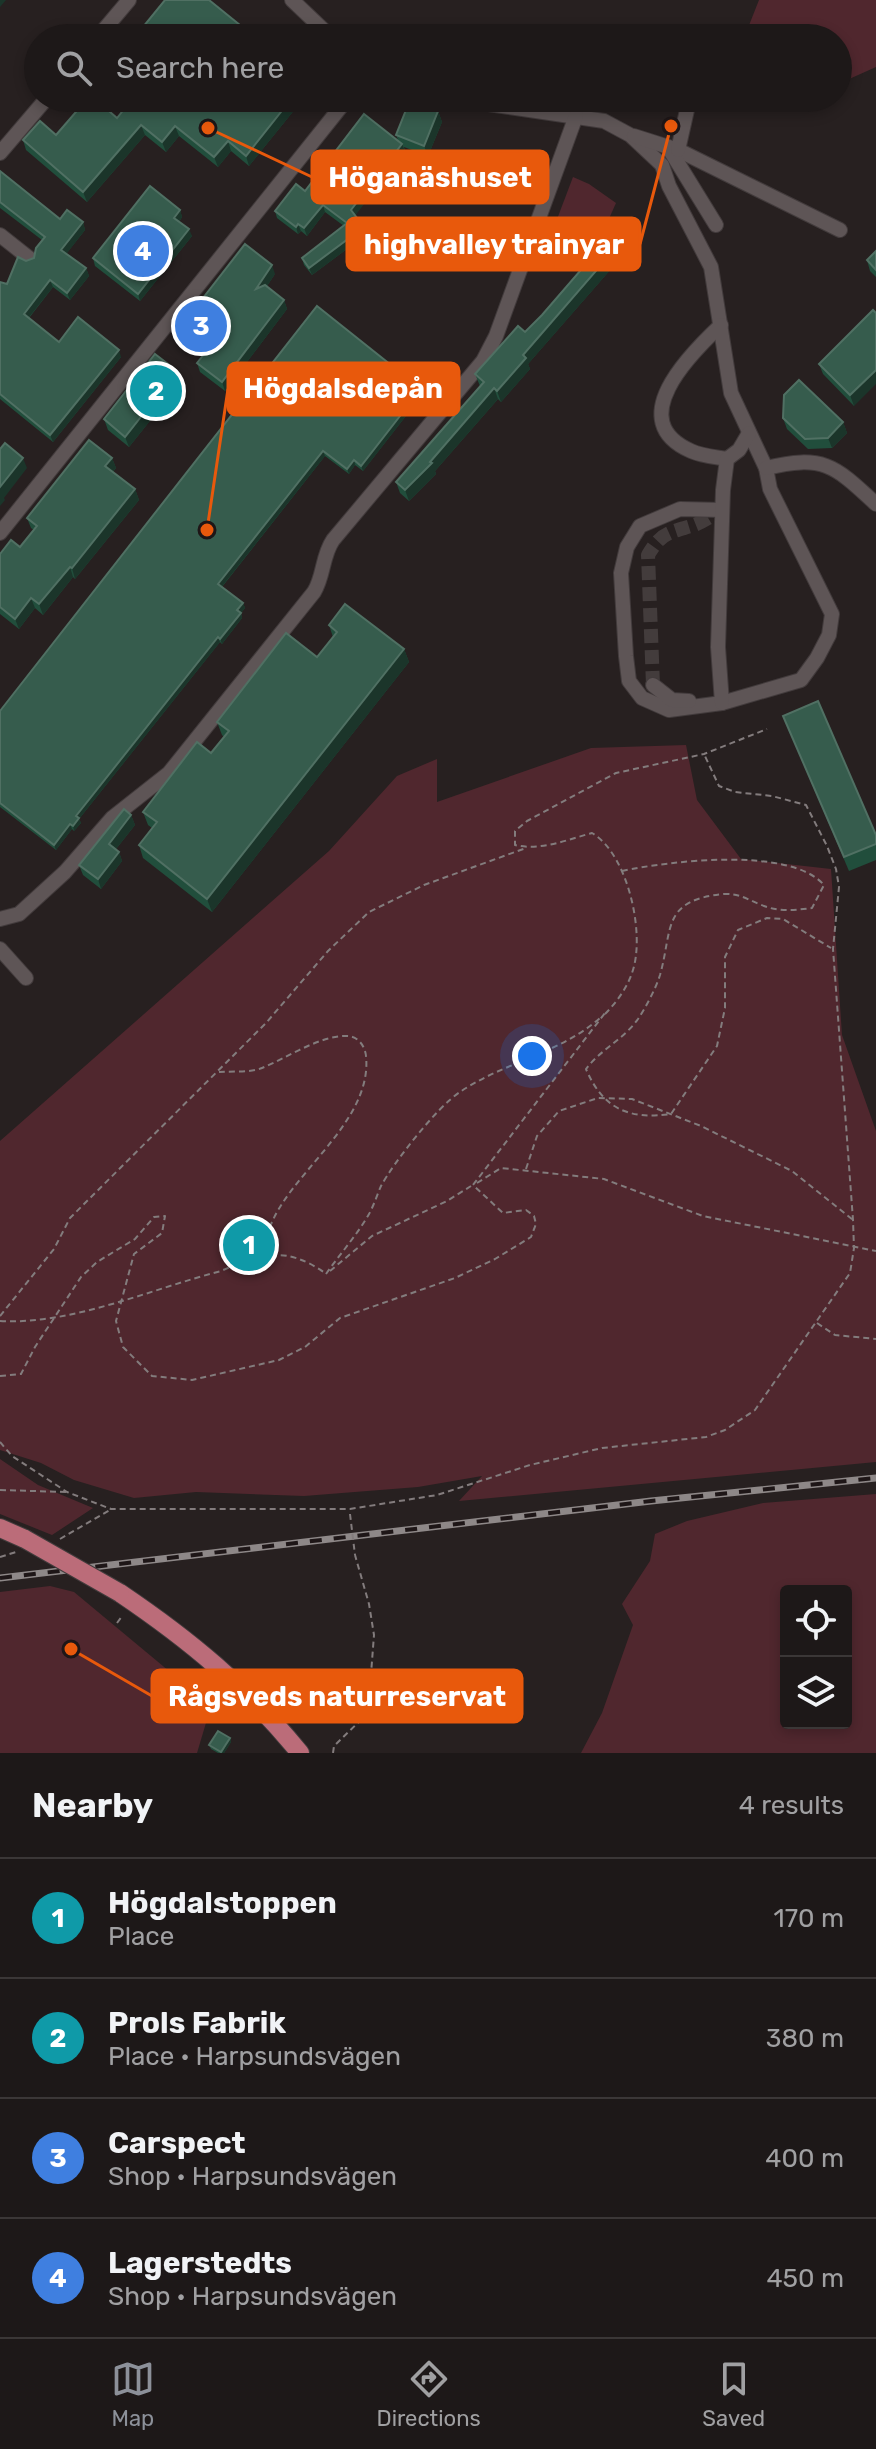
<!DOCTYPE html>
<meta charset="utf-8">
<style>
body{margin:0;font-family:Rubik,sans-serif;background:#252121;color:#f1f3f6}
.controls{position:absolute;right:24px;bottom:24px;display:grid;overflow:hidden;border-radius:8px;box-shadow:0 4px 12px #0003}
.controls button{width:72px;height:72px;display:grid;place-items:center;padding:0;border:0;border-bottom:2px solid #3b3737;background:#1d1818;color:#f1f3f6;font:40px sans-serif}
.you{position:absolute;left:532px;top:1056px;width:28px;height:28px;margin:-20px;border:6px solid #fff;border-radius:50%;background:#1a73e8;box-shadow:0 0 0 12px #1a73e833}
.badge{display:grid;place-items:center;width:52px;height:52px;border-radius:50%;background:#8c9099;color:#fff;font-size:26px;font-weight:700}
.pin{position:absolute;translate:-50% -50%;border:4px solid #fff;box-shadow:0 2px 8px #0006}
.list{margin:0;padding:0;list-style:none}
h2{display:flex;justify-content:space-between;align-items:center;height:104px;margin:0;padding:0 32px;font-size:34px}
h2 small{font-size:26px;font-weight:400;color:#a0a0a2}
.list li{display:grid;grid-template-columns:52px 1fr auto;gap:24px;align-items:center;box-sizing:border-box;height:120px;padding:0 32px;border-top:2px solid #3b3737}
.list b{display:block;font-size:30px;white-space:nowrap}
.list p{margin:0;font-size:26px;white-space:nowrap;color:#a0a0a2}
.list em{font-size:26px;font-style:normal;color:#a0a0a2}
.icon{flex:none;width:44px;height:44px;fill:none;stroke:currentColor;stroke-width:2;stroke-linecap:round;stroke-linejoin:round}
.map{position:relative;flex:none;width:876px;height:1753px;overflow:hidden}
.search{position:absolute;background:#1d1818;box-shadow:0 4px 12px #0003;left:24px;right:24px;top:24px;height:88px;display:flex;align-items:center;gap:20px;box-sizing:border-box;padding:0 28px;border-radius:44px;color:#a0a0a2;font-size:30px}
.sheet{height:584px;background:#1d1818}
nav{display:flex;justify-content:space-around;align-items:center;box-sizing:border-box;height:112px;border-top:2px solid #3b3737;background:#1d1818;font-size:22px;color:#a0a0a2}
nav a{display:grid;justify-items:center;gap:4px}
nav .on{color:#8c9099}
.map>svg:first-child{display:block}
.green{fill:#50272e;fill-rule:evenodd}
.lines{fill:none;stroke-linecap:round;stroke-linejoin:round}
.minor-tunnel{stroke:#433c3c;stroke-width:14;stroke-dasharray:14 7;stroke-linecap:butt}
.minor-casing{stroke:#423b3c;stroke-width:16}
.major-casing{stroke:#423b3c;stroke-width:20}
.path{stroke:#837c7d;stroke-width:2;stroke-dasharray:6 4;stroke-linecap:butt}
.minor{stroke:#5e5556;stroke-width:14}
.major{stroke:#bb6c79;stroke-width:18}
.rail-casing{stroke:#8e8888;stroke-width:7}
.rail{stroke:#1e1617;stroke-width:4;stroke-dasharray:12;stroke-linecap:butt}
.major-bridge-casing{stroke:#423b3c;stroke-width:20;stroke-linecap:butt}
.path-bridge{stroke:#837c7d;stroke-width:2;stroke-dasharray:6 4;stroke-linecap:butt}
.major-bridge{stroke:#bb6c79;stroke-width:18}
.wall{fill:#214e3c}
.shaded-wall{fill:#1b352a}
.building{fill:#365c4d;stroke:#507063;stroke-width:2}
.leader{fill:none;stroke:#e8590c;stroke-width:3}
.callout-dot{fill:#e8590c;stroke:#1e1617;stroke-width:3}
.callout{fill:#e8590c;stroke:#e8590c;stroke-width:3}
.callout-label{font-size:28px;text-anchor:middle;font-weight:bold;fill:#fff}
</style>
<div class="map">
<svg width="876" height="1753" viewBox="0 0 876 1753">
<rect width="100%" height="100%" fill="#272020"/>
<g class="green">
<polygon points="759,0 876,0 876,67 838,84 838,38 744,38"/>
<polygon points="573,177 589,184 616,203 603,232 575,258 548,243"/>
<polygon points="686,745 697,800 741,859 831,869 842,1035 876,1131 876,1462 459,1501 482,1476 418,1487 304,1496 196,1492 134,1498 74,1480 41,1463 0,1450 0,1141 329,851 397,776 437,759 437,802 591,748"/>
<polygon points="0,1459 38,1485 93,1508 52,1535 0,1514"/>
<path d="M 876,1494 L 876,1753 L 581,1753 L 602,1713 L 633,1625 L 622,1604 L 650,1561 L 655,1534 L 687,1521 L 763,1503 ZM 786,1591 L 846,1591 L 846,1723 L 786,1723 Z"/>
<polygon points="50,1586 74,1592 211,1706 197,1753 0,1753 0,1592"/>
</g>
<g class="lines">
<path class="minor-tunnel" d="M 653,685 L 648,555 C 661,533 668,533 691,526 C 702,523 712,515 722,510"/>
<defs>
<g id="minor">
<polyline points="292,0 332,38"/>
<polyline points="97,38 129,0"/>
<polyline points="447,98 604,121 630,135 662,165 669,186 711,267 731,393 766,468 770,489 832,614 829,635 817,658 801,680 722,703 669,710 642,698 629,681 626,656 621,573 627,547 640,526 680,509 722,510"/>
<polyline points="634,136 678,150 840,230"/>
<polyline points="668,147 716,225"/>
<polyline points="678,150 687,110"/>
<polyline points="0,153 47,98"/>
<polyline points="0,235 29,258"/>
<path d="M 721,325 C 689,355 623,421 691,451 C 702,456 716,457 727,459"/>
<path d="M 766,468 C 824,454 835,466 876,504"/>
<polyline points="0,533 348,98"/>
<polyline points="653,685 672,700 689,701"/>
<polyline points="722,703 718,647 723,490 727,459 739,450 749,433"/>
<path d="M 0,919 L 19,914 L 65,872 L 112,818 L 169,773 L 314,592 C 324,576 322,556 333,540 L 483,361 L 496,336 L 576,116"/>
<polyline points="0,949 26,978"/>
</g>
<g id="major">
<polyline points="0,1528 25,1539"/>
<path d="M 120,1593 C 191,1641 245,1686 300,1753"/>
</g>
</defs>
<use href="#minor" class="minor-casing"/>
<use href="#major" class="major-casing"/>
<g class="path">
<path d="M 622,871 C 669,861 790,846 824,885 L 812,908 C 796,910 780,912 764,906 C 750,901 740,893 724,894 C 661,900 673,929 660,975 C 656,988 646,1007 638,1019 C 624,1039 600,1050 586,1069 C 603,1109 629,1120 671,1114 L 717,1046 L 725,1008 L 725,957 L 738,930 L 767,918 L 783,919 L 831,948"/>
<path d="M 605,1014 C 616,1003 627,988 632,973 C 646,935 628,854 592,833 C 566,840 541,851 515,845 L 515,831 L 527,821 L 616,773 L 704,754 L 767,729"/>
<path d="M 219,1072 C 233,1071 250,1073 262,1068 C 287,1058 320,1035 347,1036 C 358,1036 365,1046 366,1056 C 372,1114 308,1161 280,1207 C 270,1223 265,1239 261,1258"/>
<polyline points="526,1169 537,1136 559,1111 598,1098 632,1099 701,1126 792,1171 853,1220"/>
<polyline points="477,1183 501,1168 604,1179 703,1216 876,1251"/>
<polyline points="330,1271 372,1236 447,1201 471,1186"/>
<path d="M 326,1274 C 340,1254 357,1235 369,1214 C 374,1205 377,1195 381,1186 C 394,1162 437,1107 460,1092 C 504,1062 559,1054 600,1018"/>
<polyline points="0,1316 54,1249 70,1218 266,1023 328,951 369,912 424,885 526,848"/>
<path d="M 0,1321 C 72,1325 151,1289 221,1271 C 263,1253 286,1246 325,1273"/>
<polyline points="817,1323 835,1335 876,1339"/>
<polyline points="0,1376 21,1374 35,1347 81,1277 97,1262 135,1239 154,1217 165,1216 162,1233 134,1254 116,1321 123,1347 152,1376 192,1380 279,1360 305,1347 340,1318 455,1278 495,1259 531,1237 536,1224 534,1216 526,1210 503,1213 473,1185 605,1013"/>
<polyline points="0,1442 12,1456 67,1492 111,1509 350,1509 437,1495 530,1465 602,1448 706,1437 725,1430 755,1410 850,1273 854,1248 853,1220 833,949 839,887 836,869 827,846 806,805 772,796 735,792 719,786 704,754"/>
<polyline points="0,1490 66,1492"/>
<polyline points="60,1539 110,1510"/>
<polyline points="0,1557 16,1552"/>
<polyline points="117,1623 123,1615"/>
<polyline points="333,1753 334,1746 368,1713 374,1635 369,1604 355,1555"/>
</g>
<use href="#minor" class="minor"/>
<use href="#major" class="major"/>
<defs>
<polyline id="rail" points="0,1578 651,1501 876,1478"/>
</defs>
<use href="#rail" class="rail-casing"/>
<use href="#rail" class="rail"/>
<defs>
<polyline id="major-bridge" points="25,1539 120,1593"/>
</defs>
<use href="#major-bridge" class="major-bridge-casing"/>
<polyline class="path-bridge" points="350,1514 355,1555"/>
<use href="#major-bridge" class="major-bridge"/>
</g>
<g class="wall">
<polygon points="133,98 304,98 249,166 231,151 218,167 179,136 166,152 145,135 87,202 26,150 23,140 56,135 117,118"/>
<polygon points="438,111 442,122 428,156 404,147 405,151 355,215 367,234 312,275 304,265 302,258 344,226 325,212 307,236 301,231 298,234 277,218 275,211 305,191 398,140 396,135"/>
<polygon points="0,171 60,219 83,222 85,230 66,254 86,268 89,276 70,300 53,287 29,318 59,342 121,357 53,442 0,399 0,282 7,284 26,261 34,258 42,240 0,208"/>
<polygon points="180,210 182,217 179,222 192,236 140,301 95,266 93,258"/>
<polygon points="876,251 876,277 870,271 867,260"/>
<polygon points="625,253 528,364 530,369 501,402 498,399 435,471 436,474 409,501 400,493 396,482 480,386 475,374 525,332"/>
<polygon points="275,274 267,286 284,300 287,309 225,391 200,372 197,363 214,341 192,325 189,316"/>
<polygon points="317,306 421,389 423,394 363,471 355,465 349,474 325,456 222,587 243,603 245,608 241,613 242,618 222,644 220,642 79,819 81,823 74,831 72,829 56,850 0,807 0,711"/>
<polygon points="873,310 854,406 823,374 819,364"/>
<polygon points="181,382 129,447 108,430 104,419"/>
<polygon points="783,418 843,422 847,433 832,448 808,449 787,429"/>
<polygon points="112,458 116,468 113,472 135,489 139,500 75,579 73,577 43,615 35,608 19,629 0,614 0,554 20,547 34,530 31,528 27,518"/>
<polygon points="329,625 404,649 409,662 212,912 143,858 139,845 152,828 148,825 143,812 211,753 224,737 222,735 217,722 317,657 333,637"/>
<polygon points="783,716 876,835 876,860 849,871"/>
<polygon points="131,815 135,825 116,849 119,852 122,861 101,889 83,875 79,865"/>
<polygon points="230,1738 231,1742 224,1753 218,1753 211,1749 209,1745"/>
</g>
<g class="shaded-wall">
<polygon points="0,0 6,0 0,7"/>
<polygon points="292,98 304,98 249,166 246,156"/>
<polygon points="438,111 442,122 428,156 424,146"/>
<polygon points="141,125 145,135 87,202 83,192"/>
<polygon points="175,126 179,136 166,152 162,142"/>
<polygon points="228,141 231,151 218,167 214,157"/>
<polygon points="402,144 405,151 354,217 351,210"/>
<polygon points="323,205 325,212 307,236 304,228"/>
<polygon points="180,210 182,217 177,225 174,218"/>
<polygon points="83,222 85,230 64,257 61,250"/>
<polygon points="298,224 301,231 298,234 296,227"/>
<polygon points="364,227 367,234 312,275 309,268"/>
<polygon points="189,229 192,236 140,301 138,294"/>
<polygon points="621,242 625,253 528,364 530,369 501,402 497,391 523,355"/>
<polygon points="272,265 275,274 259,298 256,289"/>
<polygon points="86,268 89,276 70,300 67,293"/>
<polygon points="50,280 53,287 26,321 24,314"/>
<polygon points="284,300 287,309 225,391 222,382"/>
<polygon points="119,350 121,357 53,442 50,435"/>
<polygon points="876,370 876,384 854,406 850,395"/>
<polygon points="177,371 181,382 129,447 125,437"/>
<polygon points="494,388 498,399 435,471 436,474 409,501 405,490"/>
<polygon points="421,389 423,394 363,471 361,466"/>
<polygon points="843,422 847,433 832,448 828,438"/>
<polygon points="323,451 325,456 220,589 218,584"/>
<polygon points="23,458 27,468 4,498 5,500 0,506 0,487"/>
<polygon points="112,458 116,468 109,476 105,466"/>
<polygon points="354,460 355,465 349,474 347,469"/>
<polygon points="135,489 139,500 75,579 72,568"/>
<polygon points="70,567 73,577 43,615 39,604"/>
<polygon points="31,598 35,608 19,629 15,619"/>
<polygon points="243,603 245,608 241,613 242,618 222,644 220,639"/>
<polygon points="218,637 220,642 79,819 81,823 74,831 73,826 76,816"/>
<polygon points="404,649 409,662 212,912 207,899"/>
<polygon points="131,815 135,825 112,854 109,844"/>
<polygon points="70,824 72,829 56,850 54,845"/>
<polygon points="119,852 122,861 101,889 98,879"/>
<polygon points="230,1738 231,1742 224,1753 222,1753"/>
</g>
<g class="building">
<polygon points="165,0 209,0 256,38 134,38"/>
<polygon points="88,98 94,98 117,118 133,98 292,98 246,156 228,141 214,157 175,126 162,142 141,125 83,192 23,140 40,121 56,135"/>
<polygon points="410,100 438,111 424,146 396,135"/>
<polygon points="364,114 402,144 351,210 364,227 309,268 302,258 347,223 323,205 304,228 298,224 296,227 275,211 296,184 305,191"/>
<polygon points="0,171 60,219 67,210 83,222 61,250 86,268 67,293 50,280 24,314 59,342 78,317 119,350 50,435 0,394 0,282 7,284 18,257 26,261 34,258 36,248 45,237 0,202"/>
<polygon points="150,186 180,210 174,218 189,229 138,294 93,258"/>
<polygon points="612,234 621,242 523,355 526,358 497,391 494,388 430,462 432,463 405,490 396,482 484,382 475,374 518,326 525,332 542,315"/>
<polygon points="245,244 272,265 256,289 265,285 284,300 222,382 197,363 217,338 189,316"/>
<polygon points="876,251 876,270 867,260"/>
<polygon points="317,306 421,389 361,466 354,460 347,469 323,451 218,584 243,603 237,610 241,613 220,639 218,637 76,816 79,818 73,826 70,824 54,845 0,803 0,711"/>
<polygon points="873,310 876,313 876,370 850,395 819,364"/>
<polygon points="155,354 177,371 125,437 104,419"/>
<polygon points="799,380 843,422 828,438 805,439 783,418 784,395"/>
<polygon points="89,440 112,458 105,466 135,489 72,568 70,567 39,604 31,598 15,619 0,607 0,554 11,540 20,547 37,526 27,518"/>
<polygon points="5,443 23,458 0,487 0,449"/>
<polygon points="345,604 404,649 207,899 139,845 157,822 143,812 197,742 211,753 229,731 217,722 286,633 317,657 337,632 329,625"/>
<polygon points="818,701 876,835 876,844 844,857 783,716"/>
<polygon points="124,809 131,815 109,844 119,852 98,879 79,865"/>
<polygon points="218,1731 230,1738 221,1752 209,1745"/>
</g>
<path class="leader" d="M208 128L312 177M671 126L640 244M207 530L228 389M71 1649L152 1696"/>
<g class="callout-dot">
<circle cx="208" cy="128" r="8"/>
<circle cx="671" cy="126" r="8"/>
<circle cx="207" cy="530" r="8"/>
<circle cx="71" cy="1649" r="8"/>
</g>
<g class="callout">
<rect x="312" y="151" width="236" height="52" rx="8"/>
<rect x="347" y="218" width="293" height="52" rx="8"/>
<rect x="228" y="363" width="231" height="52" rx="8"/>
<rect x="152" y="1670" width="370" height="52" rx="8"/>
</g>
<g class="callout-label">
<text x="430" y="187">Höganäshuset</text>
<text x="494" y="254">highvalley trainyar</text>
<text x="343" y="398">Högdalsdepån</text>
<text x="337" y="1706">Rågsveds naturreservat</text>
</g>
</svg>
<div class="controls">
<button><svg class="icon" aria-label="locate" viewBox="0 0 24 24"><circle cx="12" cy="12" r="6"/><path d="M12 2v4M12 18v4M2 12h4M18 12h4"/></svg></button>
<button><svg class="icon" aria-label="layers" viewBox="0 0 24 24"><path d="M12 4l9 5-9 5-9-5zM3 14l9 5 9-5"/></svg></button>
</div>
<div class="you"></div>
<div class="pin badge" style="left:249px;top:1245px;background:#0f9aa8">1</div>
<div class="pin badge" style="left:156px;top:391px;background:#0f9aa8">2</div>
<div class="pin badge" style="left:201px;top:326px;background:#3f7fe0">3</div>
<div class="pin badge" style="left:143px;top:251px;background:#3f7fe0">4</div>
<div class="search"><svg class="icon" aria-label="search" viewBox="0 0 24 24"><circle cx="10" cy="10" r="6"/><path d="M15 15l6 6"/></svg>Search here</div>
</div>
<section class="sheet">
<h2>Nearby<small>4 results</small></h2>
<ul class="list">
<li><span class="badge" style="background:#0f9aa8">1</span><div><b>Högdalstoppen</b><p>Place</p></div><em>170 m</em></li>
<li><span class="badge" style="background:#0f9aa8">2</span><div><b>Prols Fabrik</b><p>Place · Harpsundsvägen</p></div><em>380 m</em></li>
<li><span class="badge" style="background:#3f7fe0">3</span><div><b>Carspect</b><p>Shop · Harpsundsvägen</p></div><em>400 m</em></li>
<li><span class="badge" style="background:#3f7fe0">4</span><div><b>Lagerstedts</b><p>Shop · Harpsundsvägen</p></div><em>450 m</em></li>
</ul>
</section>
<nav>
<a class="on"><svg class="icon" aria-label="map" viewBox="0 0 24 24"><path d="M3 6l6-2 6 2 6-2v14l-6 2-6-2-6 2zM9 4v14M15 6v14"/></svg>Map</a>
<a><svg class="icon" aria-label="directions" viewBox="0 0 24 24"><path d="M12 3l9 9-9 9-9-9zM9 14v-3h6M13 9l2 2-2 2"/></svg>Directions</a>
<a><svg class="icon" aria-label="saved" viewBox="0 0 24 24"><path d="M7 4h10v16l-5-4-5 4z"/></svg>Saved</a>
</nav>
